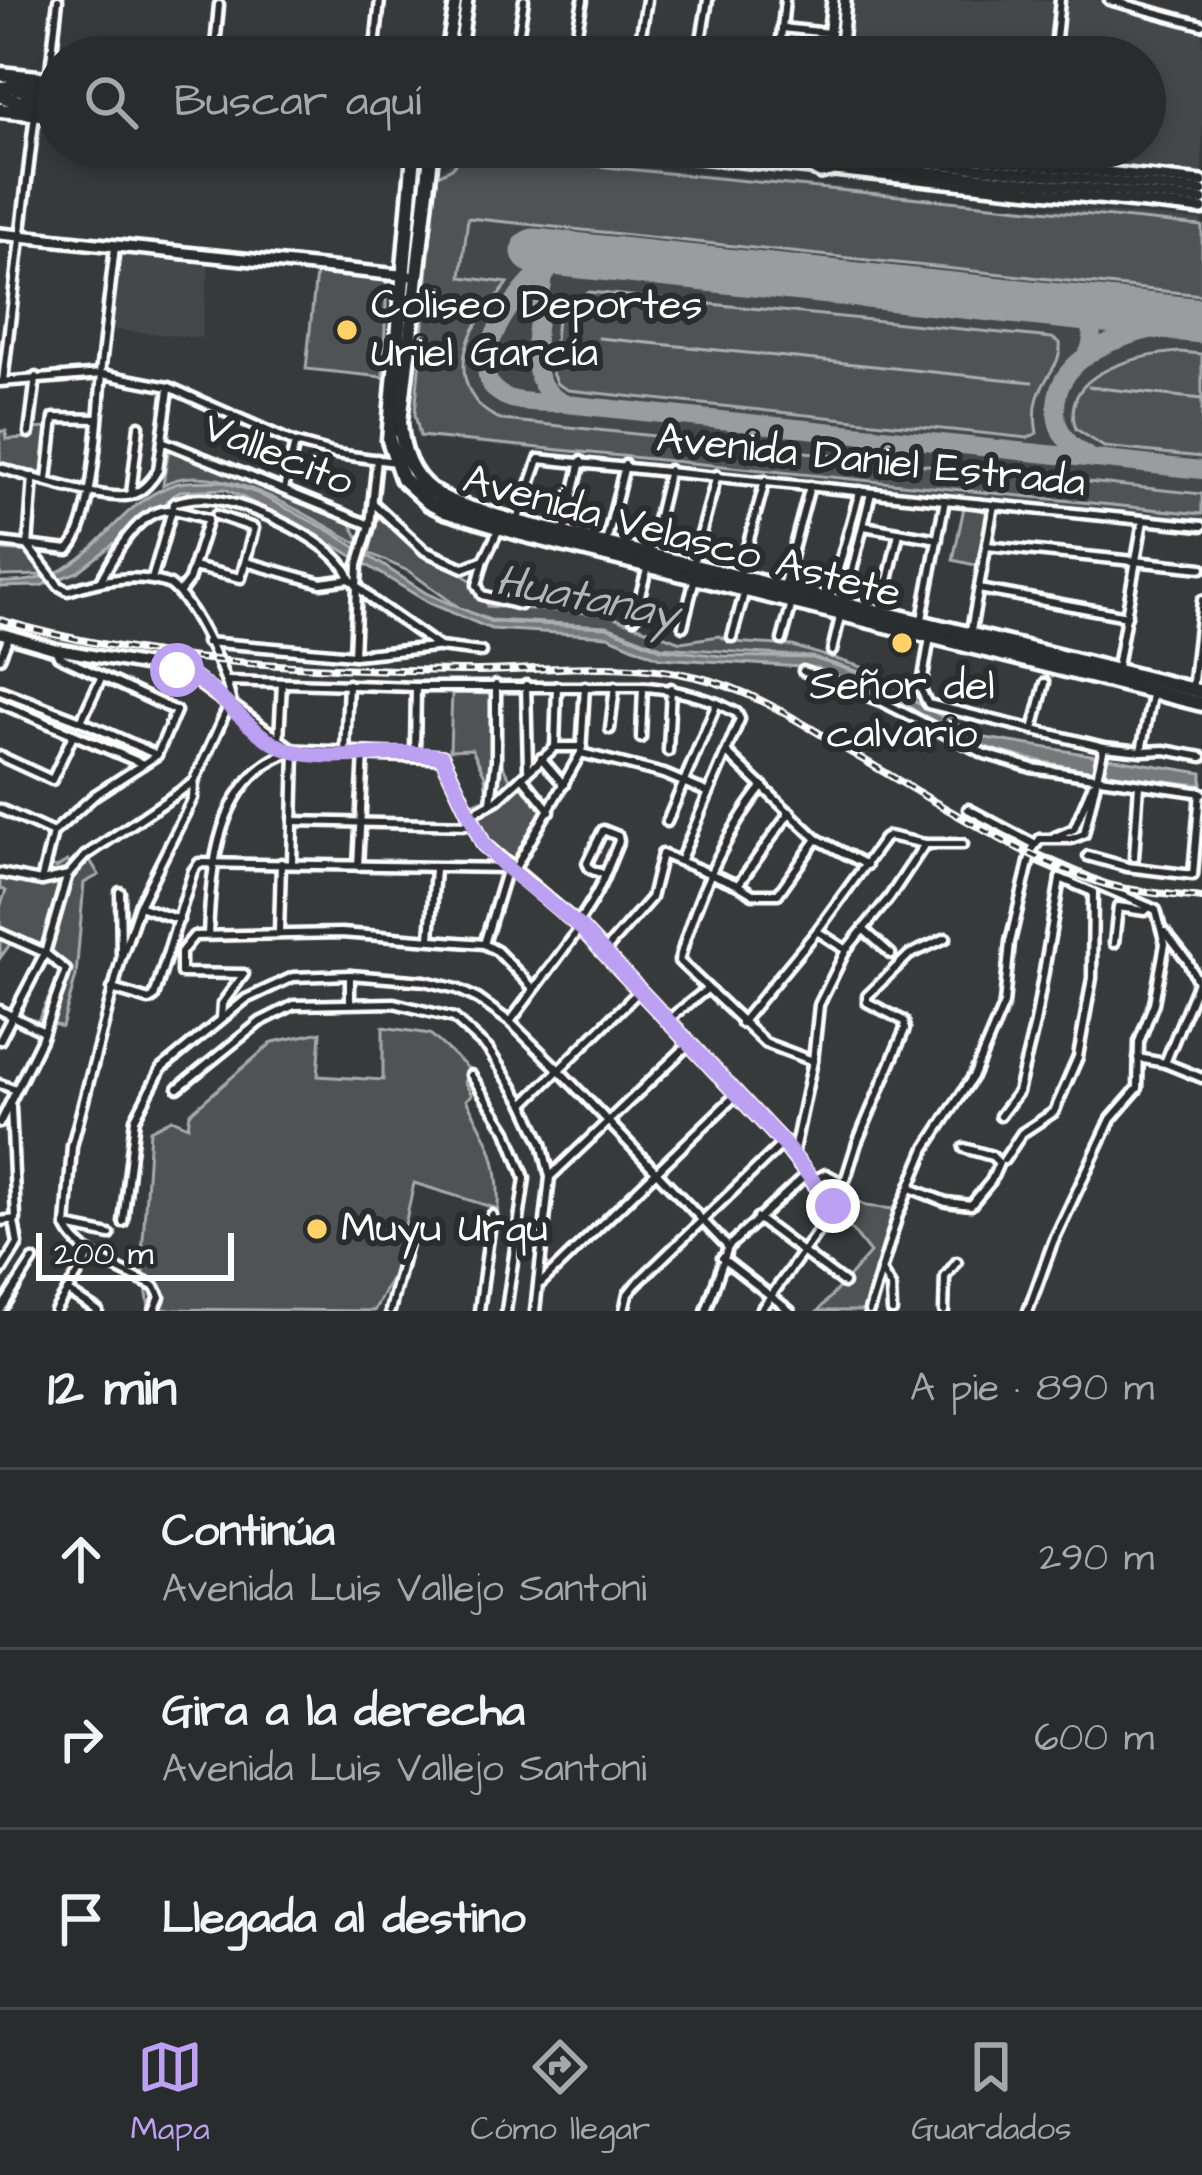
<!DOCTYPE html>
<html lang="es">
<meta charset="utf-8">
<style>
body{margin:0;font-family:"Architects Daughter",sans-serif;background:#313434;color:#f1f3f6}
.scale{position:absolute;left:36px;bottom:30px;width:198px;box-sizing:border-box;padding-left:12px;border:6px solid #fff;border-top:0;font-size:33px;line-height:42px;white-space:nowrap;color:#fff;-webkit-text-stroke:9px #2a2d2e;paint-order:stroke}
.stop{position:absolute;width:36px;height:36px;margin:-27px;border:9px solid #bca0f2;border-radius:50%;background:#fff}
.stop.end{background:#bca0f2;border-color:#fff;box-shadow:0 3px 12px #0008}
.list{margin:0;padding:0;list-style:none}
h2{display:flex;justify-content:space-between;align-items:center;height:156px;margin:0;padding:0 48px;font-size:51px}
h2 small{font-size:39px;font-weight:400;color:#a5a7a9}
.list li{display:grid;grid-template-columns:78px 1fr auto;gap:36px;align-items:center;box-sizing:border-box;height:180px;padding:0 48px;border-top:3px solid #454848}
.list b{display:block;font-size:45px;white-space:nowrap}
.list p{margin:0;font-size:39px;white-space:nowrap;color:#a5a7a9}
.list em{font-size:39px;font-style:normal;color:#a5a7a9}
.icon{flex:none;width:66px;height:66px;fill:none;stroke:currentColor;stroke-width:2;stroke-linecap:round;stroke-linejoin:round}
.map{position:relative;flex:none;width:1202px;height:1311px;overflow:hidden}
.search{position:absolute;background:#292c2c;box-shadow:0 6px 18px #0003;left:36px;right:36px;top:36px;height:132px;display:flex;align-items:center;gap:30px;box-sizing:border-box;padding:0 42px;border-radius:66px;color:#a5a7a9;font-size:45px}
.sheet{height:696px;background:#292c2c}
nav{display:flex;justify-content:space-around;align-items:center;box-sizing:border-box;height:168px;border-top:3px solid #454848;background:#292c2c;font-size:33px;color:#a5a7a9}
nav a{display:grid;justify-items:center;gap:6px}
nav .on{color:#bca0f2}
.map>svg:first-child{display:block}
.built{fill:#444748}
.green{fill:#505354;stroke:#a8a9aa;stroke-width:3}
.water{fill:#767879;stroke:#adaeaf;stroke-width:3}
.lines{fill:none;stroke-linecap:round;stroke-linejoin:round}
.stream{stroke:#adaeaf;stroke-width:3}
.river{stroke:#767879;stroke-width:12}
.taxiway{stroke:#9b9c9d;stroke-width:18}
.runway{stroke:#9b9c9d;stroke-width:45}
.street-casing{stroke:#fff;stroke-width:15}
.secondary-casing{stroke:#fff;stroke-width:18}
.primary-casing{stroke:#fff;stroke-width:18}
.highway-casing{stroke:#fff;stroke-width:21}
.street{stroke:#2a2d2e;stroke-width:6}
.secondary{stroke:#2a2d2e;stroke-width:9}
.primary{stroke:#2a2d2e;stroke-width:9}
.highway{stroke:#2a2d2e;stroke-width:12}
.rail-casing{stroke:#fff;stroke-width:8}
.rail{stroke:#2a2d2e;stroke-width:3;stroke-dasharray:9;stroke-linecap:butt}
.route{stroke:#bca0f2;stroke-width:15}
.poi-dot{fill:#ffd166;stroke:#2a2d2e;stroke-width:4.5}
.labels{text-anchor:middle;dominant-baseline:central;stroke-width:12;stroke-linejoin:round;paint-order:stroke}
.poi-label{font-size:42px;fill:#fff;stroke:#2a2d2e;text-anchor:start}
.street-label{font-size:42px;fill:#fff;stroke:#2a2d2e}
.water-label{font-size:45px;font-style:italic;fill:#b4b5b5;stroke:#2a2d2e}
</style>
<div class="map">
<svg width="1202" height="1311" viewBox="0 0 1202 1311">
<rect width="100%" height="100%" fill="#373a3b"/>
<filter id="ink" filterUnits="userSpaceOnUse"><feTurbulence type="fractalNoise" baseFrequency=".00833" numOctaves="2"/><feDisplacementMap in="SourceGraphic" scale="24" xChannelSelector="R" yChannelSelector="G"/><feConvolveMatrix kernelMatrix="1 2 1 2 8 2 1 2 1" color-interpolation-filters="sRGB"/></filter>
<g filter="url(#ink)">
<g class="built">
<polygon points="843,0 1110,0 1202,26 1202,188 828,150 828,147 1145,147 1145,57 836,57"/>
<polygon points="460,149 993,203 1202,220 1202,520 417,438 411,401 434,174 451,163"/>
<polygon points="114,255 209,265 201,338 106,329"/>
</g>
<g class="green">
<path d="M 464,153 L 1202,226 L 1202,295 L 468,218 L 461,277 L 508,283 C 496,300 476,319 469,340 C 456,374 469,408 503,420 L 1202,494 L 1202,514 L 420,436 L 415,414 L 436,176 L 452,168 Z"/>
<polygon points="316,273 387,281 383,377 306,369"/>
<path d="M 590,292 L 1052,338 L 1060,343 C 1063,373 1027,382 1037,433 L 1028,438 L 568,390 L 557,384 L 552,373 L 557,318 L 573,299 Z"/>
<path d="M 1180,352 L 1202,354 L 1202,457 L 1104,447 L 1076,429 C 1057,372 1140,355 1180,352 Z"/>
<polygon points="47,428 42,474 0,464 0,431 6,431 7,439 28,438 32,429"/>
<path d="M 169,447 L 349,521 L 364,547 C 315,521 217,454 163,485 Z"/>
<polygon points="964,507 988,512 979,566 953,560"/>
<polygon points="380,510 415,546 487,590 487,606 605,614 681,642 719,636 733,642 793,646 868,669 917,696 914,701 873,676 812,657 661,647 607,626 490,620 461,609 410,572 369,553"/>
<polygon points="0,550 31,552 47,575 0,576"/>
<polygon points="0,691 81,722 141,754 138,757 0,698"/>
<polygon points="452,693 493,694 497,756 512,782 521,781 546,813 516,864 488,839 472,804 487,798 485,776 472,749 450,750"/>
<polygon points="88,857 99,875 84,883 76,976 62,1027 39,1019 62,970 47,961 51,949 16,936 0,958 0,907 6,891 0,888 0,878 31,885 44,876 47,864 56,868 67,861 72,868"/>
<path d="M 383,1027 L 430,1034 L 471,1071 L 464,1081 L 472,1095 L 466,1100 C 490,1142 500,1161 498,1209 L 414,1183 L 395,1271 L 374,1311 L 149,1309 L 142,1256 L 150,1130 L 172,1119 L 188,1126 L 190,1113 L 273,1042 L 321,1032 L 318,1076 L 383,1080 Z"/>
<polygon points="825,1182 866,1206 894,1209 865,1311 818,1311 870,1253 840,1215"/>
</g>
<path class="water" d="M 222,481 L 257,493 L 332,532 L 426,593 L 492,622 L 607,627 L 661,649 L 722,656 L 813,658 L 868,676 L 980,737 L 1202,773 L 1202,785 L 1104,774 L 1025,758 L 967,742 L 901,702 L 817,668 L 660,658 L 608,636 L 491,629 L 429,603 L 313,532 L 225,489 L 180,491 L 78,572 L 40,586 L 0,587 L 0,582 C 98,585 101,509 175,484 C 189,480 208,482 222,481 Z"/>
<g class="lines">
<g class="stream">
<polyline points="599,338 1032,382"/>
<polyline points="1089,387 1202,399"/>
</g>
<polyline class="river" points="289,518 328,540"/>
<g class="taxiway">
<path d="M 582,256 L 555,262 L 544,277 L 542,290 C 539,330 519,385 566,404 L 1202,470"/>
<path d="M 544,269 C 519,289 460,365 499,393 C 514,404 539,402 557,403"/>
<path d="M 1061,306 C 1087,313 1100,332 1086,357"/>
<path d="M 1088,456 C 1070,447 1057,433 1056,412 C 1053,345 1149,328 1198,320"/>
</g>
<polyline class="runway" points="534,251 1202,321"/>
<defs>
<g id="street">
<polyline points="1109,0 1202,25"/>
<polyline points="782,28 829,33"/>
<polyline points="701,46 773,57"/>
<polyline points="214,57 219,5"/>
<polyline points="374,57 380,0"/>
<polyline points="515,57 524,0"/>
<polyline points="572,57 583,0"/>
<polyline points="637,57 647,0"/>
<polyline points="698,57 708,0"/>
<polyline points="779,57 785,0"/>
<polyline points="1054,57 1060,0"/>
<polyline points="49,79 58,0"/>
<polyline points="1042,166 1044,147"/>
<polyline points="100,374 115,247"/>
<polyline points="3,381 35,114"/>
<polyline points="0,382 102,374 169,387 295,443 336,454 395,462"/>
<polyline points="29,433 36,377"/>
<polyline points="162,441 370,525"/>
<path d="M 0,468 C 27,476 107,502 131,495 C 143,491 153,480 158,470 L 169,389"/>
<path d="M 33,477 L 28,546 L 59,586 L 68,591 C 100,580 137,572 170,585 C 193,602 229,678 232,706"/>
<polyline points="47,480 54,418 97,419"/>
<polyline points="284,489 295,443"/>
<polyline points="131,494 139,426"/>
<polyline points="373,503 425,551 464,568 484,560 499,529"/>
<polyline points="517,522 539,459 1202,526"/>
<polyline points="864,526 938,539"/>
<polyline points="564,533 581,461"/>
<path d="M 0,542 L 68,550 C 94,526 98,412 102,374"/>
<polyline points="606,543 625,465"/>
<polyline points="987,546 1202,568"/>
<polyline points="649,554 669,470"/>
<polyline points="484,560 477,585 482,595 520,605"/>
<polyline points="246,562 321,583 350,579 373,601 439,647 481,652"/>
<polyline points="693,564 717,475"/>
<polyline points="193,567 241,578 254,528 216,515"/>
<polyline points="739,576 765,481"/>
<path d="M 152,579 L 174,503 C 186,499 199,497 212,499 C 249,503 340,543 350,579"/>
<path d="M 101,580 C 114,556 137,511 168,510 C 181,510 195,516 208,519 L 189,580 L 180,592"/>
<polyline points="783,587 810,486"/>
<polyline points="979,589 1127,616"/>
<polyline points="830,598 860,491"/>
<polyline points="845,600 871,493"/>
<polyline points="881,611 899,533"/>
<polyline points="634,618 648,566"/>
<polyline points="922,619 945,500"/>
<polyline points="683,626 695,578"/>
<polyline points="970,636 994,505"/>
<polyline points="732,637 745,590"/>
<polyline points="930,637 921,690 928,704 1104,747"/>
<polyline points="782,640 792,603"/>
<polyline points="206,642 354,655 435,647"/>
<polyline points="832,651 841,613"/>
<polyline points="354,655 358,565 370,525 377,459"/>
<polyline points="0,658 9,636"/>
<polyline points="1117,667 1143,521"/>
<polyline points="803,671 883,702 985,754 1032,768 1202,793"/>
<path d="M 228,681 L 416,687 L 643,687 C 669,688 692,694 717,703 L 667,822"/>
<polyline points="526,685 528,768"/>
<polyline points="0,690 81,721 157,755"/>
<polyline points="1192,690 1202,600"/>
<polyline points="0,703 143,764"/>
<polyline points="81,721 101,678"/>
<polyline points="610,729 615,686"/>
<polyline points="1033,730 1045,683"/>
<polyline points="641,738 643,687"/>
<polyline points="279,739 282,683"/>
<polyline points="555,747 557,686"/>
<polyline points="668,751 671,688"/>
<polyline points="1141,751 1165,750 1202,757"/>
<polyline points="345,752 348,684"/>
<polyline points="581,753 664,774 709,793"/>
<polyline points="728,754 817,839 867,865"/>
<polyline points="415,755 416,687"/>
<polyline points="0,756 52,780 73,735"/>
<polyline points="541,758 564,785"/>
<polyline points="522,777 550,811"/>
<path d="M 763,786 C 724,834 695,903 679,961 L 765,1043 L 813,1061"/>
<polyline points="491,802 496,761 496,685"/>
<polyline points="0,809 51,832"/>
<polyline points="968,809 1034,844"/>
<polyline points="468,816 497,800 555,747 582,747"/>
<polyline points="293,821 472,825"/>
<polyline points="1055,837 1074,829 1093,784"/>
<polyline points="1040,839 1071,839 1084,834 1104,747 1141,751 1153,690"/>
<polyline points="1088,856 1127,867 1193,875 1200,792"/>
<polyline points="1134,857 1139,784"/>
<polyline points="681,859 740,719 737,713 717,703"/>
<polyline points="292,862 295,751"/>
<polyline points="358,866 364,754"/>
<polyline points="514,870 581,753 585,686"/>
<polyline points="0,873 41,881 53,833 95,795 157,755 176,711 58,656 55,649"/>
<polyline points="42,881 68,875 85,856 194,782 228,707"/>
<polyline points="738,885 753,894 778,894 817,839"/>
<polyline points="120,892 121,954"/>
<polyline points="139,906 179,920"/>
<path d="M 577,924 C 588,908 598,893 605,875 L 619,841 L 618,836 L 603,830 L 587,863 L 590,869 L 605,875"/>
<polyline points="864,930 891,954"/>
<polyline points="817,931 846,950"/>
<polyline points="279,932 281,863"/>
<polyline points="1165,932 1187,960 1198,982"/>
<polyline points="0,933 45,953 66,970 41,1040 0,1123"/>
<path d="M 208,935 C 211,869 216,776 293,751"/>
<polyline points="430,938 435,869"/>
<polyline points="1114,943 1118,907 1145,911 1149,907"/>
<polyline points="603,953 651,898 662,854 738,885 790,812"/>
<polyline points="350,975 350,1002"/>
<polyline points="112,989 149,1000 154,997 193,871 199,863 507,868 484,944"/>
<polyline points="0,1010 42,1031"/>
<polyline points="221,1018 222,1004 244,974 181,973 181,952 194,936 341,933 484,944 497,951 533,988"/>
<polyline points="668,1020 707,989"/>
<polyline points="510,1022 579,929"/>
<polyline points="741,1023 817,931 884,839 889,836 925,844 963,844"/>
<polyline points="0,1040 45,953 67,877"/>
<polyline points="1138,1058 1165,1063 1202,1078"/>
<polyline points="1165,1063 1198,982"/>
<polyline points="471,1075 507,1131 525,1178 506,1311"/>
<polyline points="0,1084 16,1090"/>
<polyline points="178,1088 260,1022 294,1005 394,1003 454,1018 488,1049 524,1104 542,1143 550,1177 535,1311"/>
<polyline points="524,1104 639,991"/>
<polyline points="1000,1116 1018,1092 1035,1023 1060,879"/>
<polyline points="793,1155 813,1061 819,1005 846,950 889,898 925,844"/>
<polyline points="1004,1160 1022,1133 1054,1112 1078,1057 1092,978 1093,892 1060,878"/>
<polyline points="552,1175 688,1045"/>
<polyline points="814,1180 826,1174 841,1182 846,1178 857,1143 905,1029 904,1021 867,1002 867,996 909,955 946,938"/>
<polyline points="910,1188 946,1202 971,1205 991,1181 999,1163 992,1156 964,1148"/>
<polyline points="757,1218 844,1283"/>
<polyline points="0,1221 16,1219 11,1107"/>
<polyline points="123,1222 135,1119 161,1069 246,999 293,977 350,975 425,981 457,989 478,999 510,1022 558,1069 728,1247"/>
<path d="M 66,1226 C 78,1256 127,1272 155,1287 L 160,1297 L 154,1311"/>
<polyline points="110,1235 66,1226 72,1146 121,959 139,906 193,798 194,782"/>
<polyline points="722,1258 790,1311"/>
<polyline points="881,1271 891,1287 892,1311"/>
<polyline points="0,1273 18,1244 14,1221"/>
<polyline points="541,1283 737,1094"/>
<polyline points="67,1291 98,1311"/>
<polyline points="0,1311 33,1260"/>
<polyline points="55,1311 91,1253"/>
<polyline points="390,1311 410,1231"/>
<polyline points="479,1311 492,1215"/>
<polyline points="624,1311 628,1294 636,1284 783,1143"/>
<polyline points="706,1311 728,1247 808,1173"/>
<polyline points="760,1311 834,1209"/>
<polyline points="869,1311 898,1215 926,1148 974,1075 1004,1004 1010,942 1032,850 1040,839"/>
<polyline points="944,1311 945,1277 957,1262"/>
<polyline points="1028,1311 1053,1242 1111,1119 1138,1088 1139,1042 1154,1003 1165,944 1156,910 1030,855"/>
</g>
<g id="secondary">
<polyline points="446,57 456,0"/>
<polyline points="459,57 467,0"/>
<polyline points="827,57 833,0"/>
<polyline points="840,57 845,0"/>
<polyline points="597,147 811,168 820,173 834,170 1202,209"/>
<polyline points="864,147 1202,182"/>
<polyline points="0,234 409,276"/>
<polyline points="0,633 55,649 185,672 293,751 442,757 484,845 580,927 783,1143 834,1209"/>
</g>
<g id="primary">
<polyline points="15,90 57,94"/>
<polyline points="23,99 57,103"/>
<polyline points="688,147 1202,200"/>
<polyline points="777,147 1202,191"/>
</g>
<g id="highway">
<polyline points="0,74 57,80"/>
<polyline points="2,88 38,83"/>
<polyline points="1,96 57,114"/>
<polyline points="0,110 41,114"/>
<polyline points="370,147 410,151"/>
<polyline points="407,147 425,157 443,147"/>
<polyline points="414,154 389,440 402,478 429,503 445,511 522,534 1202,704"/>
<path d="M 431,156 L 400,422 C 404,499 456,504 517,522 L 1202,692"/>
</g>
</defs>
<use href="#street" class="street-casing"/>
<use href="#secondary" class="secondary-casing"/>
<use href="#primary" class="primary-casing"/>
<use href="#highway" class="highway-casing"/>
<use href="#street" class="street"/>
<use href="#secondary" class="secondary"/>
<use href="#primary" class="primary"/>
<use href="#highway" class="highway"/>
<defs>
<path id="rail" d="M 0,620 C 147,663 309,670 461,671 C 538,672 622,658 697,677 C 753,690 803,724 852,753 C 926,796 1039,870 1121,888 C 1147,893 1175,895 1202,898"/>
</defs>
<use href="#rail" class="rail-casing"/>
<use href="#rail" class="rail"/>
</g>
</g>
<g class="lines" filter="url(#ink)">
<path class="route" d="M 177,670 C 221,684 247,738 292,751 C 338,764 397,746 442,757 L 484,845 L 507,868 L 580,927 L 783,1143 L 833,1206"/>
</g>
<g class="poi-dot">
<circle cx="347" cy="330" r="12"/>
<circle cx="902" cy="643" r="12"/>
<circle cx="317" cy="1229" r="12"/>
</g>
<g class="labels">
<g class="poi-label">
<text x="371" y="306">Coliseo Deportes<tspan x="371" dy="48">Uriel García</tspan></text>
<text x="902" y="687" text-anchor="middle">Señor del<tspan x="902" dy="48">calvario</tspan></text>
<text x="341" y="1229">Muyu Urqu</text>
</g>
<g class="street-label">
<text transform="translate(278 455) rotate(22)">Vallecito</text>
<text transform="translate(871 461) rotate(6)">Avenida Daniel Estrada</text>
<text transform="translate(682 537) rotate(15)">Avenida Velasco Astete</text>
</g>
<g class="water-label">
<text transform="translate(587 598) rotate(11)">Huatanay</text>
</g>
</g>
</svg>
<div class="scale">200 m</div>
<div class="stop" style="left:177px;top:670px"></div>
<div class="stop end" style="left:833px;top:1206px"></div>
<div class="search"><svg class="icon" aria-label="search" viewBox="0 0 24 24"><circle cx="10" cy="10" r="6"/><path d="M15 15l6 6"/></svg>Buscar aquí</div>
</div>
<section class="sheet">
<h2>12 min<small>A pie · 890 m</small></h2>
<ul class="list">
<li><svg class="icon" aria-label="ahead" viewBox="0 0 24 24"><path d="M12 20V5M6 11l6-6 6 6"/></svg><div><b>Continúa</b><p>Avenida Luis Vallejo Santoni</p></div><em>290 m</em></li>
<li><svg class="icon" aria-label="right" viewBox="0 0 24 24"><path d="M7 20v-9h11M14 6l5 5-5 5"/></svg><div><b>Gira a la derecha</b><p>Avenida Luis Vallejo Santoni</p></div><em>600 m</em></li>
<li><svg class="icon" aria-label="arrive" viewBox="0 0 24 24"><path d="M6 21V4h12l-3 4 3 4H6"/></svg><div><b>Llegada al destino</b></div></li>
</ul>
</section>
<nav>
<a class="on"><svg class="icon" aria-label="map" viewBox="0 0 24 24"><path d="M3 6l6-2 6 2 6-2v14l-6 2-6-2-6 2zM9 4v14M15 6v14"/></svg>Mapa</a>
<a><svg class="icon" aria-label="directions" viewBox="0 0 24 24"><path d="M12 3l9 9-9 9-9-9zM9 14v-3h6M13 9l2 2-2 2"/></svg>Cómo llegar</a>
<a><svg class="icon" aria-label="saved" viewBox="0 0 24 24"><path d="M7 4h10v16l-5-4-5 4z"/></svg>Guardados</a>
</nav>
